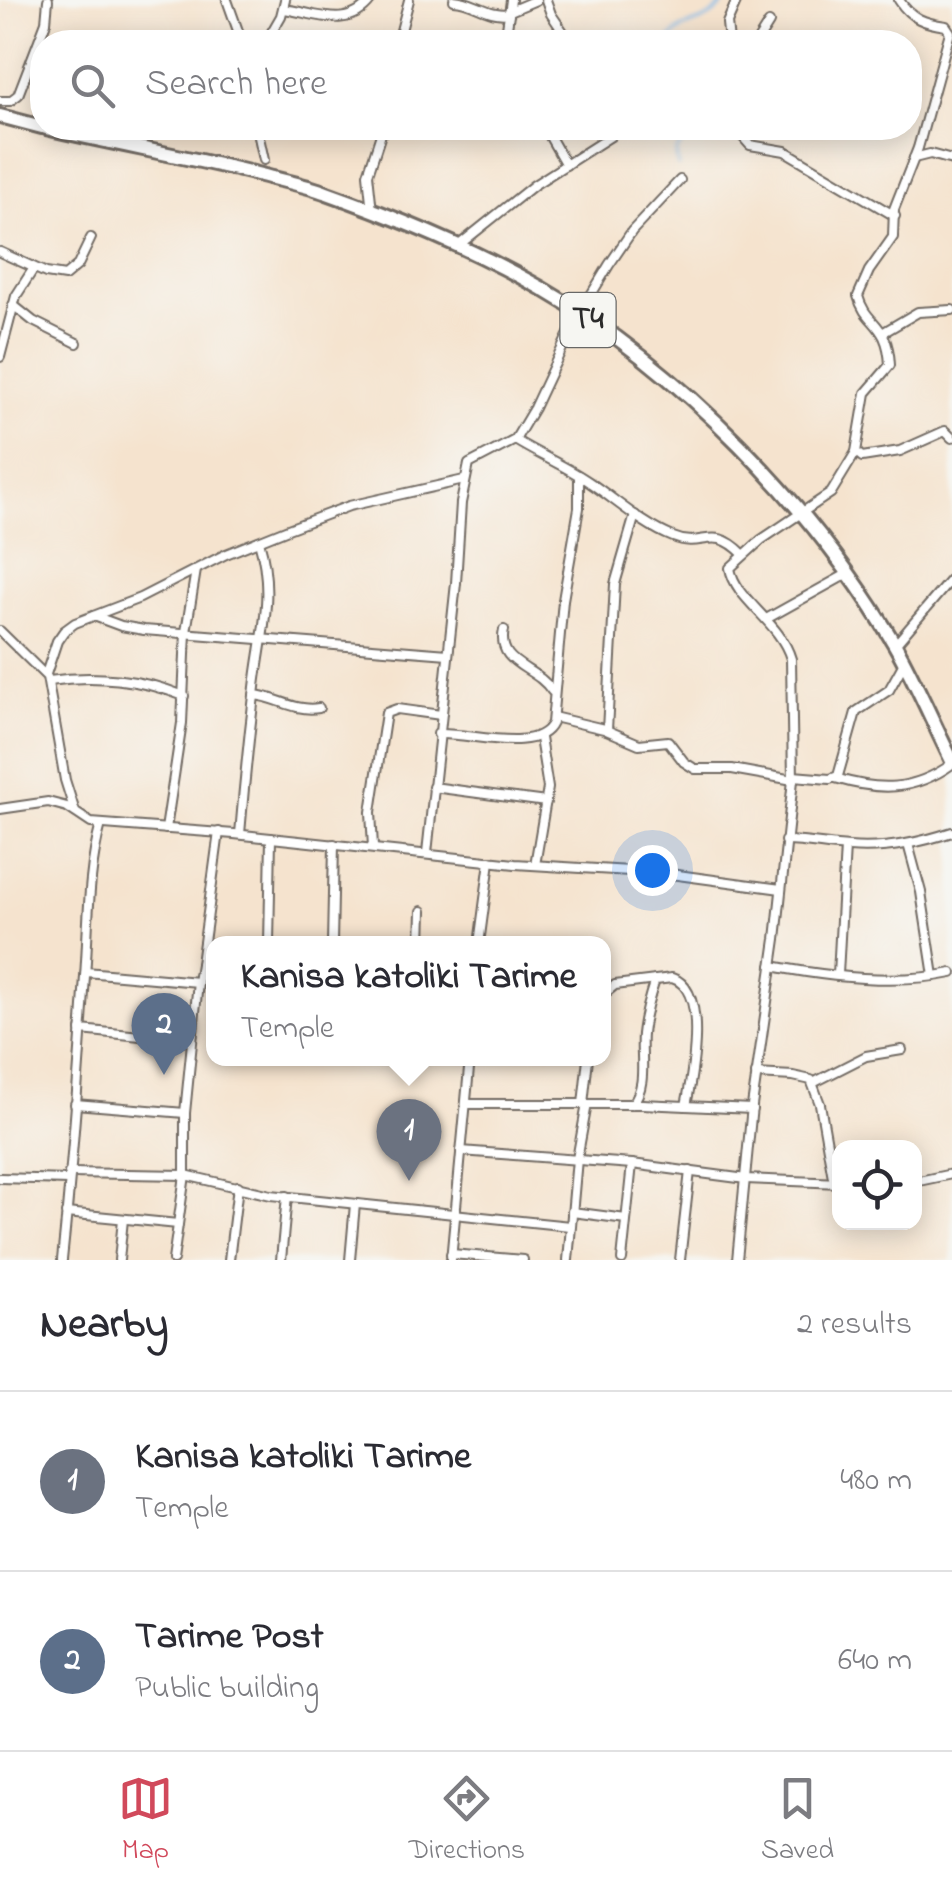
<!DOCTYPE html>
<style>
body{margin:0;font-family:"Indie Flower",sans-serif;background:#f2f2f3;color:#2b2b33}
.controls{position:absolute;right:30px;bottom:30px;display:grid;overflow:hidden;border-radius:20px;box-shadow:0 5px 25px #0003}
.controls button{width:90px;height:90px;display:grid;place-items:center;padding:0;border:0;border-bottom:2px solid #e1e1e2;background:#fff;color:#2b2b33;font:50px sans-serif}
.you{position:absolute;left:652px;top:870px;width:35px;height:35px;margin:-25px;border:8px solid #fff;border-radius:50%;background:#1a73e8;box-shadow:0 0 0 15px #1a73e833}
.badge{display:grid;place-items:center;width:65px;height:65px;border-radius:50%;background:#d1495b;color:#fff;font-size:32px;font-weight:700}
.pin{position:absolute;translate:-50% -82px;filter:drop-shadow(0 2px 5px #0008)}
.pin::after{content:'';position:absolute;top:52px;width:35px;height:30px;background:inherit;clip-path:polygon(0 0,100% 0,50% 100%)}
.popup{position:absolute;left:206px;top:936px;width:405px;height:130px;box-sizing:border-box;display:grid;place-content:center;border-radius:20px;background:#fff;filter:drop-shadow(0 2px 8px #0005);font-size:32px;white-space:nowrap;color:#7c7c81}
.popup b{font-size:38px;color:#2b2b33}
.popup::after{content:'';position:absolute;left:50%;top:100%;margin-left:-20px;border:20px solid transparent;border-top-color:#fff}
.list{margin:0;padding:0;list-style:none}
h2{display:flex;justify-content:space-between;align-items:center;height:130px;margin:0;padding:0 40px;font-size:42px}
h2 small{font-size:32px;font-weight:400;color:#7c7c81}
.list li{display:grid;grid-template-columns:65px 1fr auto;gap:30px;align-items:center;box-sizing:border-box;height:180px;padding:0 40px;border-top:2px solid #e1e1e2}
.list b{display:block;font-size:38px;white-space:nowrap}
.list p{margin:0;font-size:32px;white-space:nowrap;color:#7c7c81}
.list em{font-size:32px;font-style:normal;color:#7c7c81}
.icon{flex:none;width:55px;height:55px;fill:none;stroke:currentColor;stroke-width:2;stroke-linecap:round;stroke-linejoin:round}
.map{position:relative;flex:none;width:952px;height:1260px;overflow:hidden}
.search{position:absolute;background:#fff;box-shadow:0 5px 25px #0003;left:30px;right:30px;top:30px;height:110px;display:flex;align-items:center;gap:25px;box-sizing:border-box;padding:0 35px;border-radius:40px;color:#7c7c81;font-size:38px}
.sheet{height:490px;background:#fff}
nav{display:flex;justify-content:space-around;align-items:center;box-sizing:border-box;height:140px;border-top:2px solid #e1e1e2;background:#fff;font-size:28px;color:#7c7c81}
nav a{display:grid;justify-items:center;gap:5px}
nav .on{color:#d1495b}
.map>svg:first-child{display:block}
.lines{fill:none;stroke-linecap:round;stroke-linejoin:round}
.stream{stroke:#76b9ec;stroke-width:2.5}
.minor-casing{stroke:#726b64;stroke-width:12}
.highway-casing{stroke:#726b64;stroke-width:18}
.minor{stroke:#fff;stroke-width:8}
.highway{stroke:#fff;stroke-width:12}
.labels{text-anchor:middle;dominant-baseline:central;stroke-width:9;stroke-linejoin:round;paint-order:stroke}
.shield{fill:#f6f6f2;stroke:#686867;stroke-width:2.5}
.shield-label{font-size:32px;font-weight:bold;fill:#2b2b2b}
</style>
<div class="map">
<svg width="952" height="1260" viewBox="0 0 952 1260">
<rect width="100%" height="100%" fill="#f6f6f2"/>
<filter id="ink" filterUnits="userSpaceOnUse"><feTurbulence type="fractalNoise" baseFrequency=".01" numOctaves="2"/><feDisplacementMap in="SourceGraphic" scale="20" xChannelSelector="R" yChannelSelector="G"/><feConvolveMatrix kernelMatrix="1 2 1 2 8 2 1 2 1" color-interpolation-filters="sRGB"/></filter>
<filter id="wash" filterUnits="userSpaceOnUse"><feTurbulence type="fractalNoise" baseFrequency=".0048" numOctaves="4" result="noise"/><feDisplacementMap in="SourceGraphic" scale="40" xChannelSelector="R" yChannelSelector="G"/><feGaussianBlur stdDeviation="2.25" result="paint"/><feColorMatrix in="noise" values="0 0 0 0 0 0 0 0 0 0 0 0 0 0 0 0 0 1.4 0 .05"/><feComposite in="paint" operator="in"/></filter>
<g filter="url(#wash)">
<rect width="100%" height="100%" fill="#f5e3ce"/>
<g class="lines">
<g class="stream">
<path d="M 668,42 C 685,17 707,29 726,0"/>
<polyline points="678,166 676,153 689,128"/>
</g>
</g>
</g>
<g filter="url(#ink)">
<g class="lines">
<defs>
<g id="minor">
<polyline points="227,0 242,42"/>
<path d="M 454,0 C 474,1 489,17 509,13"/>
<polyline points="546,0 551,14 570,42"/>
<path d="M 283,9 C 316,13 348,31 371,0"/>
<polyline points="510,11 536,0"/>
<polyline points="266,42 281,16 285,0"/>
<polyline points="398,42 409,0"/>
<polyline points="505,42 511,0"/>
<polyline points="729,42 727,23 737,0"/>
<polyline points="757,42 769,23"/>
<polyline points="0,101 10,101 18,95 46,22 48,0"/>
<polyline points="257,128 264,160"/>
<polyline points="545,128 566,165"/>
<polyline points="735,128 750,145 785,151 895,216"/>
<polyline points="914,158 930,154 952,160"/>
<polyline points="372,211 368,174 383,128"/>
<polyline points="459,245 534,185 611,136 617,128"/>
<polyline points="0,252 46,273 65,276 78,265 91,238"/>
<polyline points="13,305 33,321 77,343"/>
<polyline points="884,332 918,312 952,310"/>
<polyline points="0,357 16,296 34,268"/>
<path d="M 515,440 C 539,455 566,466 589,482 C 616,500 643,525 673,537 C 704,550 712,523 743,554"/>
<polyline points="856,452 862,457 900,451 945,431 952,438"/>
<polyline points="94,616 121,626 144,630 448,654"/>
<polyline points="768,618 847,574"/>
<path d="M 504,630 C 496,665 536,666 552,691"/>
<polyline points="0,631 47,677 65,780 75,812"/>
<polyline points="895,645 952,578"/>
<polyline points="46,674 57,641 64,631 75,623 140,598 226,554 288,529 349,506 464,480"/>
<path d="M 49,681 C 94,674 142,679 184,696"/>
<path d="M 254,695 C 278,697 294,712 319,708"/>
<polyline points="553,717 604,729 639,744 668,741 684,762 695,769 732,769 793,780"/>
<polyline points="607,730 615,584 635,515"/>
<path d="M 438,734 C 469,732 537,755 552,723 L 563,600 L 579,508 L 579,476"/>
<polyline points="793,776 830,779 838,776 856,712 889,690 904,663"/>
<path d="M 835,778 C 879,791 913,792 952,764"/>
<polyline points="433,787 546,802"/>
<polyline points="0,809 48,802 67,807 91,823 234,834 515,864 663,873 781,889"/>
<polyline points="166,829 182,723 186,632 196,570"/>
<path d="M 240,834 C 244,785 249,736 255,687 C 261,634 275,595 259,541"/>
<path d="M 785,841 C 807,841 827,846 849,847 C 884,850 919,843 952,832"/>
<polyline points="908,844 921,892 934,976"/>
<polyline points="373,847 371,812 386,713 397,709 441,715"/>
<polyline points="427,853 456,583 461,503 469,464 515,440 534,408 574,323 609,265 632,231 680,180"/>
<polyline points="535,865 548,788 540,738"/>
<polyline points="269,944 271,838"/>
<polyline points="332,944 334,844"/>
<polyline points="421,944 422,911"/>
<polyline points="479,944 490,861"/>
<polyline points="201,964 219,832"/>
<path d="M 772,966 C 829,977 895,985 952,973"/>
<polyline points="86,972 198,982"/>
<polyline points="838,974 845,847"/>
<path d="M 604,994 L 615,985 L 672,978 C 709,989 692,1076 686,1106"/>
<polyline points="81,1030 190,1041"/>
<polyline points="756,1074 793,1076 811,1080 820,1104 834,1183"/>
<polyline points="813,1083 866,1056 902,1050"/>
<polyline points="75,1104 185,1113"/>
<polyline points="466,1104 642,1104 752,1109"/>
<polyline points="583,1104 588,1058"/>
<path d="M 632,1104 C 648,1086 640,1057 642,1034 C 644,1015 649,998 655,980"/>
<polyline points="461,1151 632,1164 746,1179 840,1183"/>
<polyline points="69,1173 185,1175 271,1195 570,1226"/>
<polyline points="0,1178 68,1180"/>
<polyline points="914,1182 952,1174"/>
<polyline points="572,1212 626,1219"/>
<polyline points="66,1213 178,1224"/>
<polyline points="451,1254 523,1260"/>
<path d="M 62,1260 C 72,1166 79,1071 85,976 C 89,924 87,875 101,824"/>
<polyline points="119,1260 123,1219"/>
<polyline points="173,1260 185,1175 185,1113 198,982 201,964 214,965"/>
<polyline points="229,1260 238,1186"/>
<polyline points="281,1260 287,1196"/>
<polyline points="350,1260 355,1204"/>
<polyline points="451,1260 470,1058"/>
<polyline points="568,1260 577,1159 587,1104"/>
<polyline points="622,1260 632,1164"/>
<polyline points="680,1260 690,1171"/>
<path d="M 737,1260 L 752,1106 L 776,939 L 793,780 L 791,659 C 780,621 735,600 730,568 L 761,540 L 831,493 L 856,452 L 866,393 L 890,365 C 888,321 866,326 858,296 L 869,271 L 893,237 L 894,209 L 918,148 L 950,32 L 946,26 C 925,23 911,19 899,0"/>
</g>
<g id="highway">
<polyline points="0,116 42,127"/>
<path d="M 46,128 C 118,145 190,157 261,175 C 283,181 306,185 327,193 C 400,219 473,249 541,288 C 679,368 815,508 895,645 C 916,682 933,723 952,761"/>
</g>
</defs>
<use href="#minor" class="minor-casing"/>
<use href="#highway" class="highway-casing"/>
<use href="#minor" class="minor"/>
<use href="#highway" class="highway"/>
</g>
</g>
<g class="labels">
<rect class="shield" x="560.5" y="293" width="55" height="54" rx="8"/>
<g class="shield-label">
<text x="588" y="320">T4</text>
</g>
</g>
</svg>
<div class="controls">
<button><svg class="icon" aria-label="locate" viewBox="0 0 24 24"><circle cx="12" cy="12" r="6"/><path d="M12 2v4M12 18v4M2 12h4M18 12h4"/></svg></button>
</div>
<div class="you"></div>
<div class="pin badge" style="left:409px;top:1181px;background:#6b7280">1</div>
<div class="popup"><b>Kanisa katoliki Tarime</b>Temple</div>
<div class="pin badge" style="left:164px;top:1075px;background:#5c6f8a">2</div>
<div class="search"><svg class="icon" aria-label="search" viewBox="0 0 24 24"><circle cx="10" cy="10" r="6"/><path d="M15 15l6 6"/></svg>Search here</div>
</div>
<section class="sheet">
<h2>Nearby<small>2 results</small></h2>
<ul class="list">
<li><span class="badge" style="background:#6b7280">1</span><div><b>Kanisa katoliki Tarime</b><p>Temple</p></div><em>480 m</em></li>
<li><span class="badge" style="background:#5c6f8a">2</span><div><b>Tarime Post</b><p>Public building</p></div><em>640 m</em></li>
</ul>
</section>
<nav>
<a class="on"><svg class="icon" aria-label="map" viewBox="0 0 24 24"><path d="M3 6l6-2 6 2 6-2v14l-6 2-6-2-6 2zM9 4v14M15 6v14"/></svg>Map</a>
<a><svg class="icon" aria-label="directions" viewBox="0 0 24 24"><path d="M12 3l9 9-9 9-9-9zM9 14v-3h6M13 9l2 2-2 2"/></svg>Directions</a>
<a><svg class="icon" aria-label="saved" viewBox="0 0 24 24"><path d="M7 4h10v16l-5-4-5 4z"/></svg>Saved</a>
</nav>
